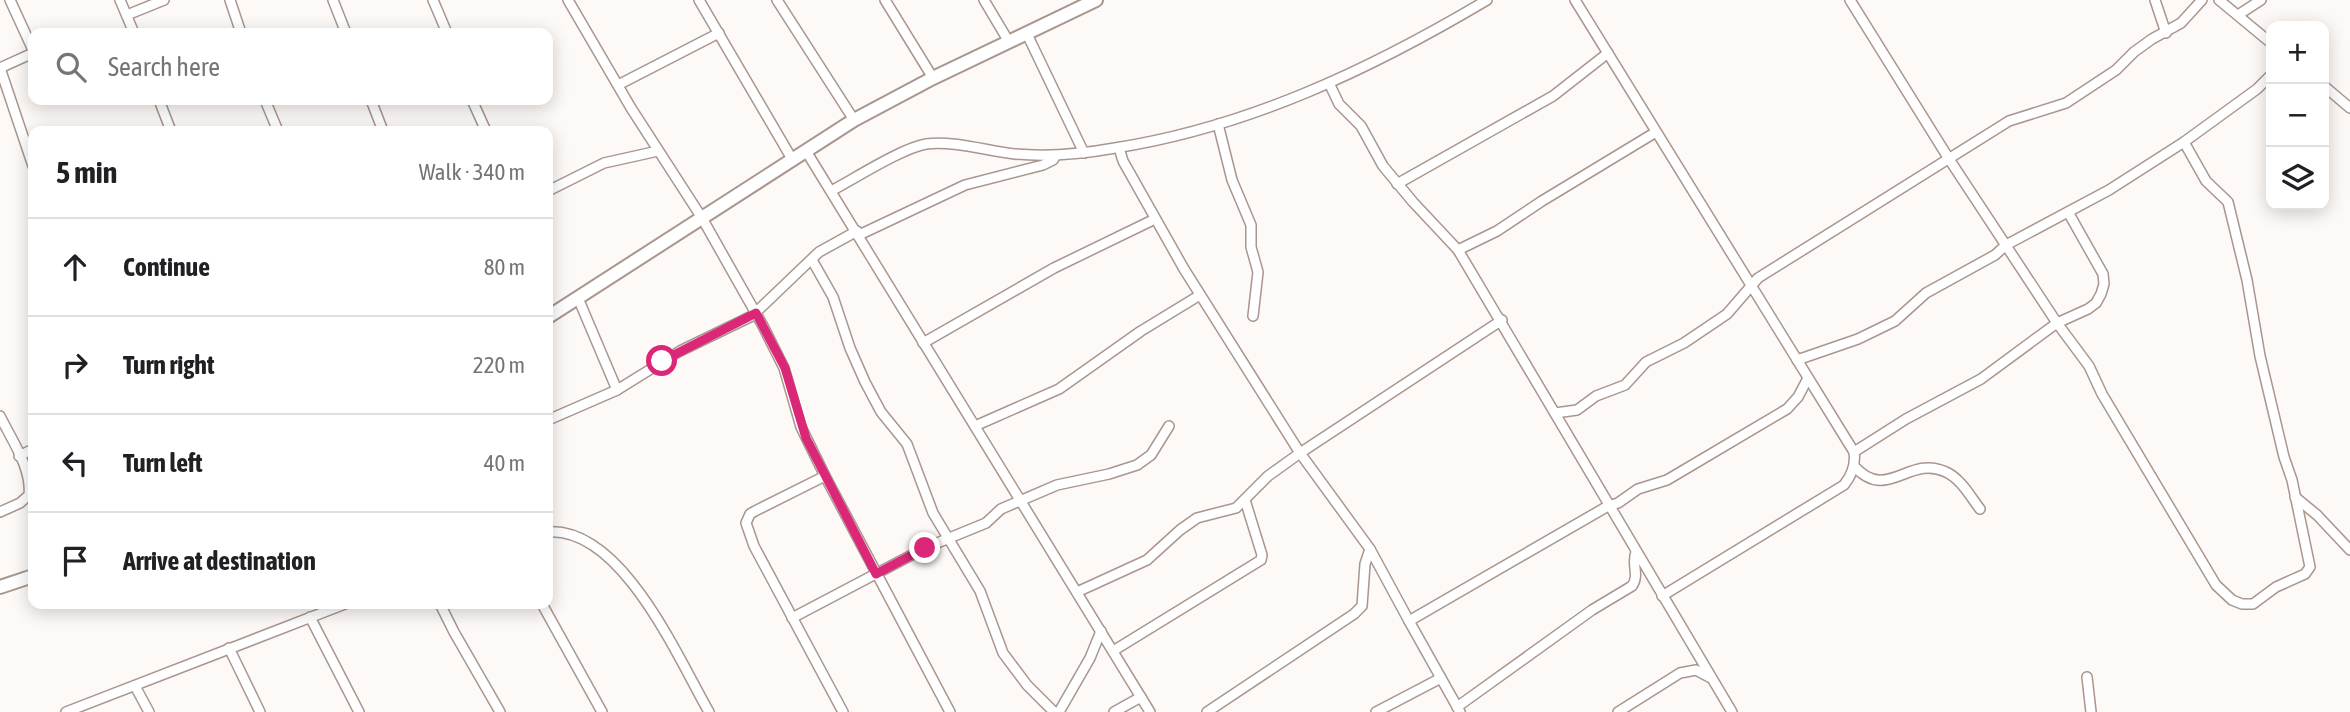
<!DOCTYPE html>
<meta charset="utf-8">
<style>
body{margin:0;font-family:"Asap Condensed",sans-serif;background:#f2f2f2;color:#202124}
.controls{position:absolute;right:21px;top:21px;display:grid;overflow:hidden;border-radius:14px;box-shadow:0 4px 18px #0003}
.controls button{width:63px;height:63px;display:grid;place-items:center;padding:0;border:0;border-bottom:2px solid #e0e0e0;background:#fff;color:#202124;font:35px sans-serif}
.stop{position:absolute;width:21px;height:21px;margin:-16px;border:5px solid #db2777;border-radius:50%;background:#fff}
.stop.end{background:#db2777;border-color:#fff;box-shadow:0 2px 7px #0008}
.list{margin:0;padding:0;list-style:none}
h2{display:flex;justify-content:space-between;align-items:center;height:91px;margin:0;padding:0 28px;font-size:30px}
h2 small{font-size:23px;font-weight:400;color:#757577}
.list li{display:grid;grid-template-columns:46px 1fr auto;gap:21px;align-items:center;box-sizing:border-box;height:98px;padding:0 28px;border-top:2px solid #e0e0e0}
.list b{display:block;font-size:26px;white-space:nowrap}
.list em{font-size:23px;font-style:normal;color:#757577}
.icon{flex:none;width:38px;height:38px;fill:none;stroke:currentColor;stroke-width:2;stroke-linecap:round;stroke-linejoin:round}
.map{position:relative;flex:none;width:2350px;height:712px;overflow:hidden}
.search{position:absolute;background:#fff;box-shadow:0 4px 18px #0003;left:28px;top:28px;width:525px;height:77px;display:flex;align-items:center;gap:18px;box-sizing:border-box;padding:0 24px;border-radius:14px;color:#757577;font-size:26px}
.panel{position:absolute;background:#fff;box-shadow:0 4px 18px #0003;left:28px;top:126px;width:525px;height:483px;border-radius:14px}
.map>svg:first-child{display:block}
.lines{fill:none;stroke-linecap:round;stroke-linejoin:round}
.street-casing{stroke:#a9968e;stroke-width:12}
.secondary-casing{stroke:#a9968e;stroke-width:16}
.street{stroke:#fff;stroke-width:9}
.secondary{stroke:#fff;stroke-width:12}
.route{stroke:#db2777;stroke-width:9}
</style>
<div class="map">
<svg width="2350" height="712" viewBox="0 0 2350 712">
<rect width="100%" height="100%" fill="#fdf9f7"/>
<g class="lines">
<defs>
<g id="street">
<polyline points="10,0 33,50"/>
<polyline points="120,0 134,33"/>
<polyline points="230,0 241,33"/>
<polyline points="333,0 346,33"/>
<polyline points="433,0 447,33"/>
<polyline points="568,0 631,108 702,218 763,326 784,368 801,427 825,476"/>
<polyline points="699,0 792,159"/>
<polyline points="777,0 854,120"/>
<polyline points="885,0 933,78"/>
<polyline points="984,0 1009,42"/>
<path d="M 1575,0 L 1854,452 C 1856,465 1852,475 1844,485 L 1662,596"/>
<polyline points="1850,0 1949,159 2057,323 2089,366 2102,394 2216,585 2232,600 2242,604 2253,604 2276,587 2305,574 2310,567 2292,480 2284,457 2260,356 2247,280 2228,202 2206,181 2184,142"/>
<polyline points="2155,0 2166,33"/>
<polyline points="2219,0 2271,43"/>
<polyline points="127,15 164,0"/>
<polyline points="2238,15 2261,0"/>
<polyline points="1027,34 1084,153"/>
<polyline points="0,68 33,166"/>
<polyline points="0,68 33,53"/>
<polyline points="1329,83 1339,104 1361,126 1383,166 1413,202 1458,250 1732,712"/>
<polyline points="618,85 719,33"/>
<polyline points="2324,86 2350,108"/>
<polyline points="159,100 171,131"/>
<polyline points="265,100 278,131"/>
<polyline points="371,100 383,131"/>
<polyline points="472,100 486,131"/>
<polyline points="1218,124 1232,180 1251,225 1251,247 1258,272 1253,316"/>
<polyline points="1119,148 1123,161 1184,269 1300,453 1370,549 1409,621"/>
<polyline points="806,151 1150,712"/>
<polyline points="1397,184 1553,96 1608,53"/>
<polyline points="548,191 604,163 658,151"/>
<path d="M 831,191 C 854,179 902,148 926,144 C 952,140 988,151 1015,154 C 1048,157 1082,154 1115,148 C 1249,127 1371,69 1487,0"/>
<polyline points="859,235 965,185 1043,165 1053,160 1056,155"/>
<polyline points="1458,250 1497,231 1542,201 1656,132"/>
<polyline points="812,260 833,297 850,348 865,382 881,412 907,444 933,513 980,591 1003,653 1027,685 1054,712"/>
<polyline points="578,298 617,390"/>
<polyline points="923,343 1054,268 1155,219"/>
<polyline points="1797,360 1858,339 1895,321 1926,293 1995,255 2006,245 2109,190 2184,142 2257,89 2271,75"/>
<polyline points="1555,413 1577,410 1596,396 1625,385 1646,362 1684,343 1727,314 1758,278 2009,121 2066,103 2116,70 2134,52 2152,39 2181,23 2202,0"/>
<path d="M 0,416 C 11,439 32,468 29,495 L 20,503 L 0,512"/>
<polyline points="548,420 617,390 680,351 752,316 819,252 857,231"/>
<polyline points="975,426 1059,389 1141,331 1200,295"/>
<polyline points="1854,452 1906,419 1981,379 2057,323 2088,309 2096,303 2101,294 2104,284 2103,274 2068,212"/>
<polyline points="19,456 33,449"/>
<path d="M 1854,466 C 1887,503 1909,454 1946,472 C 1961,479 1970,496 1980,509"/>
<polyline points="2295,497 2317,515 2350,550"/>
<path d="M 548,532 C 622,527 678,658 709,712"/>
<polyline points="1077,592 1147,560 1180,530 1197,518 1236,508 1268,476 1300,453 1502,320"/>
<polyline points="440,604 454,632 500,712"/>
<polyline points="542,604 602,712"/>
<polyline points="310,617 359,712"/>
<polyline points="792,618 925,548 986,523 1001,509 1057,485 1109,474 1137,465 1151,455 1169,426"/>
<polyline points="229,648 260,712"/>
<polyline points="1113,651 1261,560 1262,555 1245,500"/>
<polyline points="2087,677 2091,712"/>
<polyline points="135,686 149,712"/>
<path d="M 1457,707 L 1592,610 L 1632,586 C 1640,575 1631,564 1636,552"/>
<polyline points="66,712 345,604"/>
<polyline points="843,712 754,546 746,523 750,514 755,511 825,476 950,712"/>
<polyline points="1059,712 1090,658 1101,631"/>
<polyline points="1114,712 1141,697"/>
<polyline points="1207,712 1354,614 1362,606 1365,564 1370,549"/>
<polyline points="1376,712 1441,678"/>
<polyline points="1460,712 1409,621 1608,506 1618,503 1638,489 1667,480 1787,409 1798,397 1808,378"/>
<polyline points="1618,712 1680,673 1696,670 1709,677"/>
</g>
<g id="secondary">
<polyline points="548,317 854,120 933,78 1096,0"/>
<polyline points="0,587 33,576"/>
</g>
</defs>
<use href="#street" class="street-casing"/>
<use href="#secondary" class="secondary-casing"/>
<use href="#street" class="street"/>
<use href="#secondary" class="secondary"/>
</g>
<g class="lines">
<polyline class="route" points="662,361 756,313 785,368 806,438 876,574 925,548"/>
</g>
</svg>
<div class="controls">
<button>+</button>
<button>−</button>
<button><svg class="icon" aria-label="layers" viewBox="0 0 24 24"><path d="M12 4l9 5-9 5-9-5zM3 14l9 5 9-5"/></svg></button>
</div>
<div class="stop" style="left:662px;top:361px"></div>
<div class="stop end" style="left:925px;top:548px"></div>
<div class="search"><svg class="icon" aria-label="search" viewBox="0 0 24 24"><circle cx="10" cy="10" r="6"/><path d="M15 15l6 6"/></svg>Search here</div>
<section class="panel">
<h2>5 min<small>Walk · 340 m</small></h2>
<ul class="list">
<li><svg class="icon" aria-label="ahead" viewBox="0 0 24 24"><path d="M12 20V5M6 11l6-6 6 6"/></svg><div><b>Continue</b></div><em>80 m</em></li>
<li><svg class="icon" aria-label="right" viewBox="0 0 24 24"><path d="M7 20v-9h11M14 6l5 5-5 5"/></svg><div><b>Turn right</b></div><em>220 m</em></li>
<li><svg class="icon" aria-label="left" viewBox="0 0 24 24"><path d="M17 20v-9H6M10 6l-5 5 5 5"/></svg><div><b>Turn left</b></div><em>40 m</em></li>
<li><svg class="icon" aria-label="arrive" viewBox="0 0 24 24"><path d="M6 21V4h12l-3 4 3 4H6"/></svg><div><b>Arrive at destination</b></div></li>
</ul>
</section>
</div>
